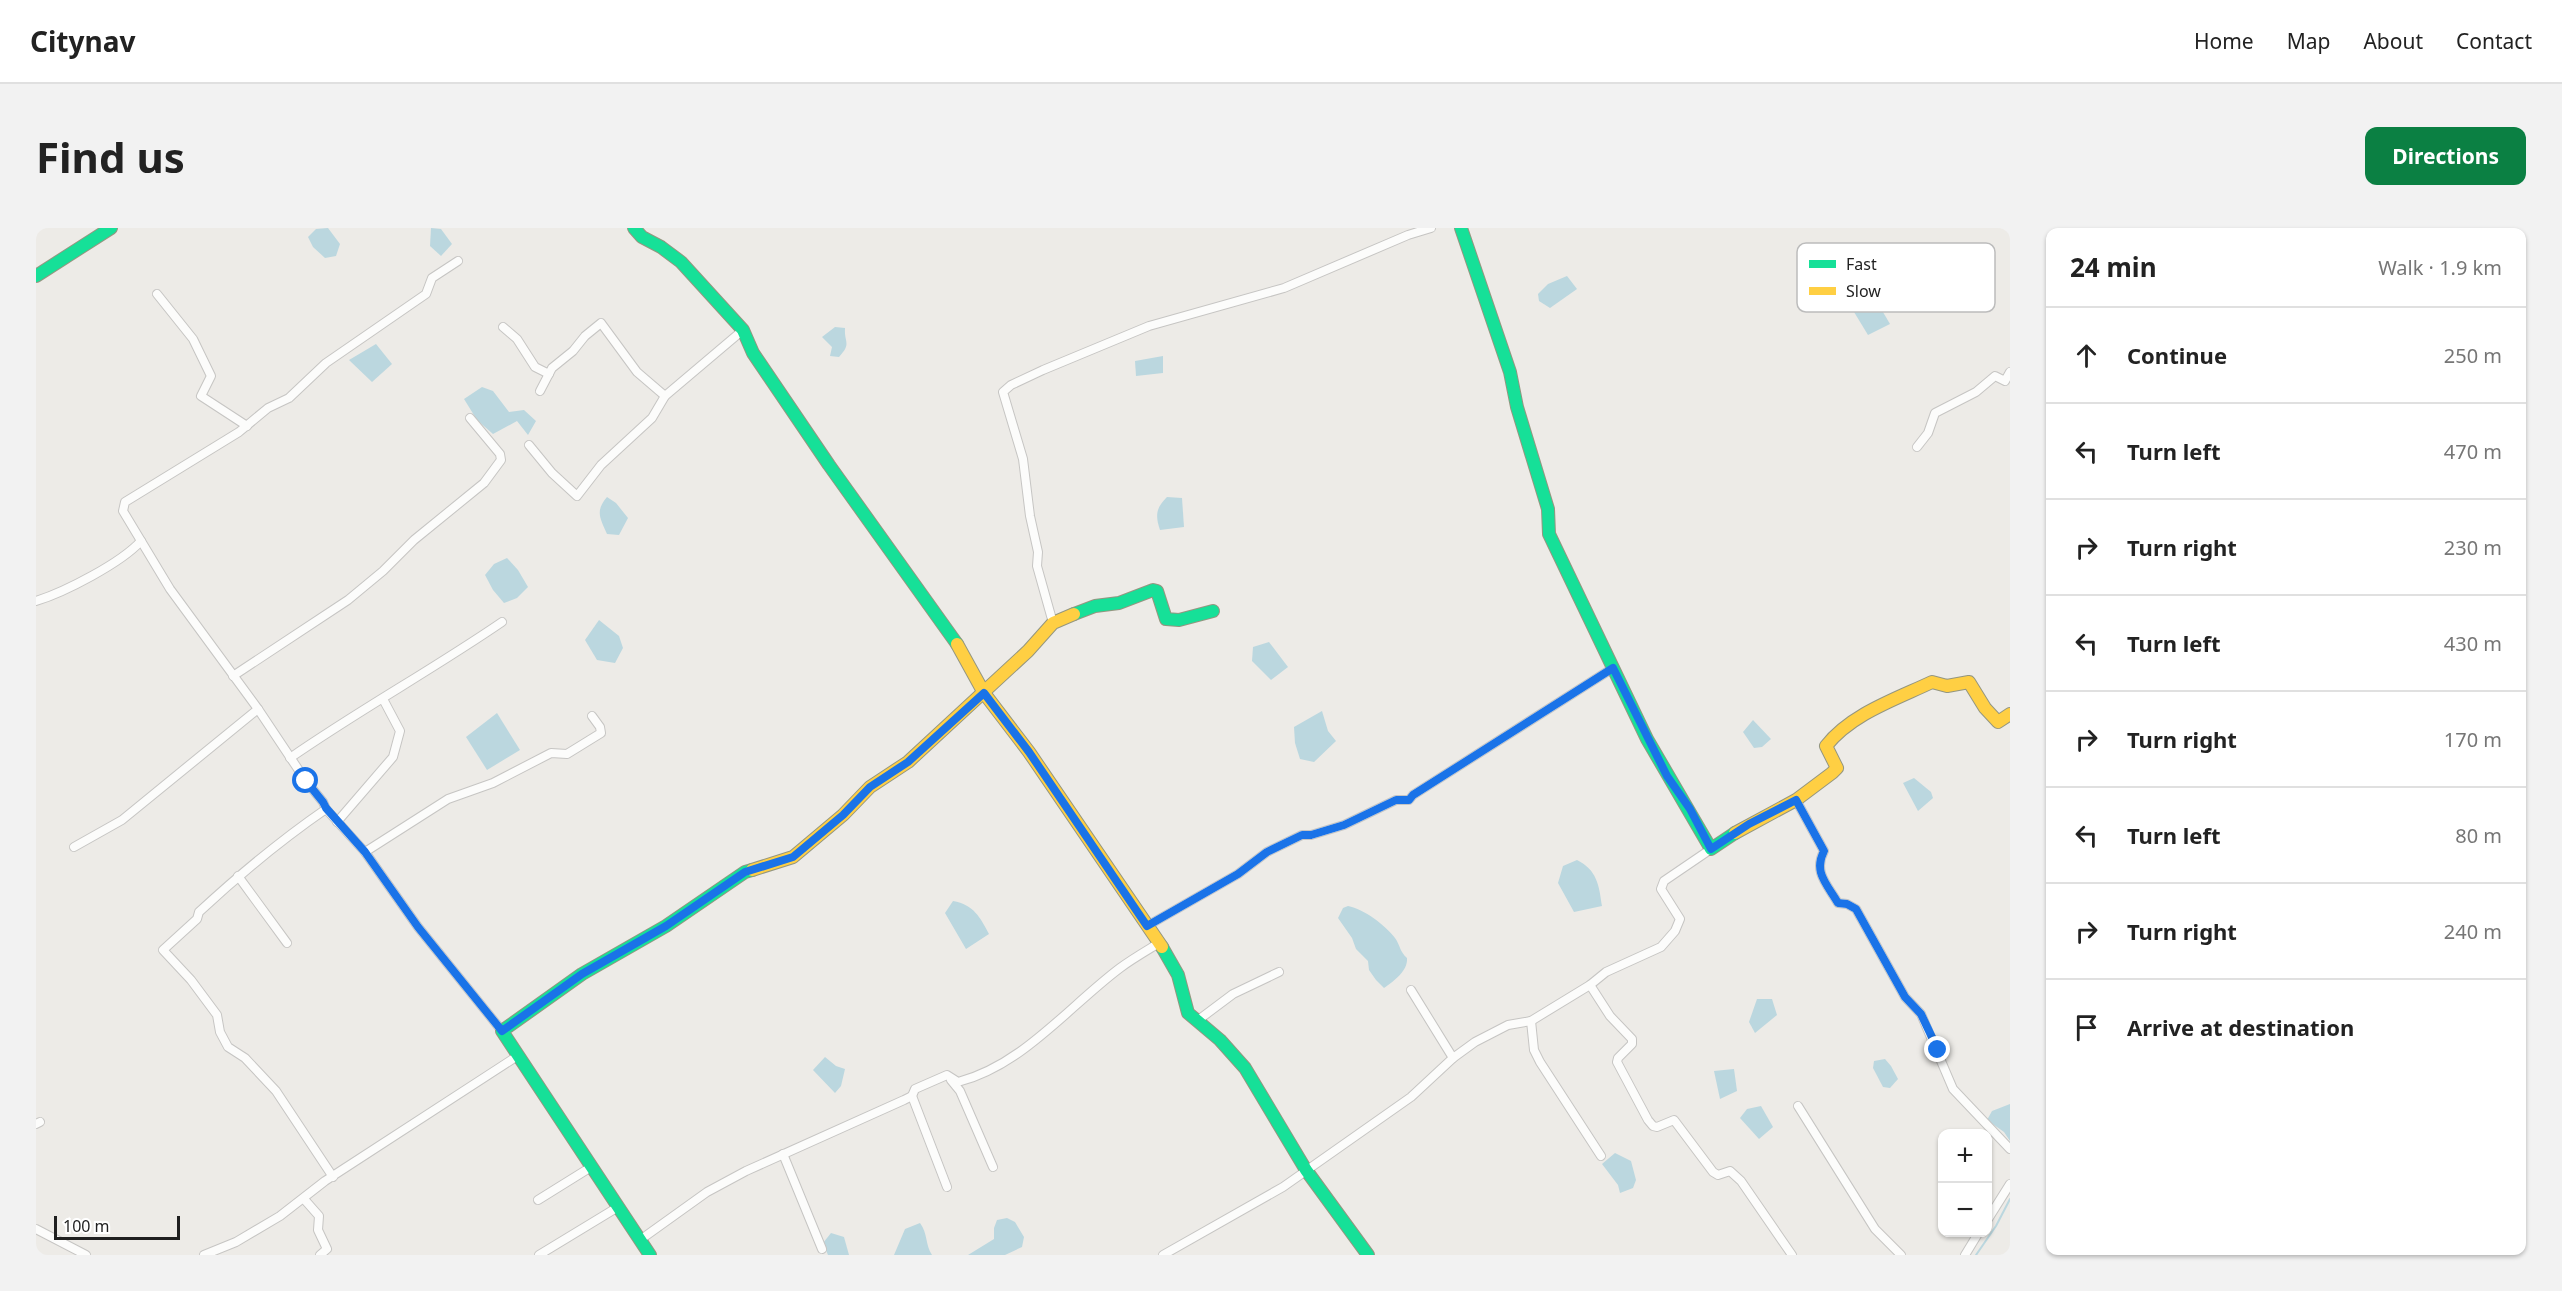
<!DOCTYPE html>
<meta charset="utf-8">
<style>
body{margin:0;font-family:"Noto Sans",sans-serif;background:#f2f2f2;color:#222}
.controls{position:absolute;right:18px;bottom:18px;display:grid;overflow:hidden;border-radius:12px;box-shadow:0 2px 4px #0004}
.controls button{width:54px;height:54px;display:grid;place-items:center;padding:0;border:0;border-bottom:2px solid #e0e0e0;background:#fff;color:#222;font:30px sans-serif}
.scale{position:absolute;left:18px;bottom:15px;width:126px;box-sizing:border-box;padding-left:6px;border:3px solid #1f1f1f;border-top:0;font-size:16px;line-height:21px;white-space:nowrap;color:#1f1f1f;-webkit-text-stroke:4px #fff;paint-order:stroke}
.stop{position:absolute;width:18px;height:18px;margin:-14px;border:4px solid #1a73e8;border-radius:50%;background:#fff}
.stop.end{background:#1a73e8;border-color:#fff;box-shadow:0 2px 6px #0008}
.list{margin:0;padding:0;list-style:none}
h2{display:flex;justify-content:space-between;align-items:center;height:78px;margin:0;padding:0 24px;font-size:26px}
h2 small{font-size:20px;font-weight:400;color:#767676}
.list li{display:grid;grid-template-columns:39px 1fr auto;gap:18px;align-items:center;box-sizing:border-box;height:96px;padding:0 24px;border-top:2px solid #e0e0e0}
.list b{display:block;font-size:22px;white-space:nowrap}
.list em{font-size:20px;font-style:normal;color:#767676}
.icon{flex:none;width:33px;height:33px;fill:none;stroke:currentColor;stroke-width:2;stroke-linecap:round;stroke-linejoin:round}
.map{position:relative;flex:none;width:1974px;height:1027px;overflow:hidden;border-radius:12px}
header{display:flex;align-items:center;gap:36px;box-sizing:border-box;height:84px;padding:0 30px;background:#fff;border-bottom:2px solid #e0e0e0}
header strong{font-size:28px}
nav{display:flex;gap:33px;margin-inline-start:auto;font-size:21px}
.intro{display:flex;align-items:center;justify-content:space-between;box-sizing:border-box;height:144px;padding:0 36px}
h1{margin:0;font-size:42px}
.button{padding:15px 27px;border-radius:12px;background:#0b8043;color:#fff;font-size:21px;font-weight:700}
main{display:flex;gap:36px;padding:0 36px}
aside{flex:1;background:#fff;border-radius:12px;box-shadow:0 2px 4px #0004}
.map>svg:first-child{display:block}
.water{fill:#bbd7df}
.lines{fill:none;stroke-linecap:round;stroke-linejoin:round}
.stream{stroke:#bbd7df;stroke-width:2}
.street-casing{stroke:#c6c5c3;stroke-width:10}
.fast-casing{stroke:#949680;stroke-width:14}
.slow-casing{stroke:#949680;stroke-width:14}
.street{stroke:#fcfcfb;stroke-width:8}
.fast{stroke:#16e098;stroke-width:12}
.slow{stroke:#ffcf43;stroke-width:12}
.route{stroke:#1a73e8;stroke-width:8}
.key{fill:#fff;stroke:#bcbcbc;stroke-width:1.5}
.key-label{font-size:16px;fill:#1f1f1f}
</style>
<header>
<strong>Citynav</strong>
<nav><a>Home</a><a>Map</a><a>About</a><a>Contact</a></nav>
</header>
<div class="intro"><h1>Find us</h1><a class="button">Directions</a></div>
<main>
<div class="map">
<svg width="1974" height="1027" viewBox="0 0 1974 1027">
<rect width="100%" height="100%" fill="#edebe7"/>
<g class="water">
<polygon points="292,0 304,16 300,28 289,30 277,19 272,9 280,1"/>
<polygon points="395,0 405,1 416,16 405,28 394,18"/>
<polygon points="1531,48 1541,61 1514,80 1503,73 1502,66 1512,56"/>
<polygon points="1832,70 1844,79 1854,96 1832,107 1815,79"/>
<path d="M 799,99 L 809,100 C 808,115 816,115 803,129 L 794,128 L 796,119 L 786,109 Z"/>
<polygon points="340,116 356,136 336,154 313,132"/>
<polygon points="1127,128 1127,145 1100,148 1099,133"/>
<polygon points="446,159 457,163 473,184 488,182 500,193 492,207 481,193 457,206 441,192 428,171"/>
<path d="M 571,269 L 580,275 L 592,290 L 583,307 L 571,306 C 564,290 559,283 571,269 Z"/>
<path d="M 1131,269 L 1146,270 L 1148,299 L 1124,302 C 1119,287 1120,280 1131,269 Z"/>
<polygon points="471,330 482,342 492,359 481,370 468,375 457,362 449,347 458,336"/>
<polygon points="563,392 583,408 587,420 579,435 561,432 549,412"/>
<polygon points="1233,414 1252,439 1235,452 1216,433 1217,419"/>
<polygon points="1286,483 1292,503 1300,513 1278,534 1264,531 1259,515 1258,499"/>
<polygon points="461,485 484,522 451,542 430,509"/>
<polygon points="1717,492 1735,511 1726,519 1718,520 1707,504"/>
<polygon points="1878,550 1895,564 1897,570 1882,583 1867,555"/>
<path d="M 1541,632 C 1561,642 1563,657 1566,678 L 1538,684 L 1522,655 L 1527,638 Z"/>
<path d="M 917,673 C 938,677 944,689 953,706 L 930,721 L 909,685 Z"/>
<path d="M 1312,678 C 1328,681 1349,697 1359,710 C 1364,717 1364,724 1371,730 C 1372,743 1358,753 1348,760 L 1340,752 L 1333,742 L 1332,733 L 1320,721 L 1316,710 L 1302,690 L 1307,680 Z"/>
<polygon points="1721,771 1736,771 1741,787 1719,805 1713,794"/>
<polygon points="789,829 800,838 809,841 805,858 799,865 777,842"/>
<polygon points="1849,831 1855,838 1862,851 1854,860 1847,859 1837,840 1838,833"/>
<polygon points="1698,841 1701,863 1684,871 1678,843"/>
<polygon points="1974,876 1974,913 1968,904 1951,892 1956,883"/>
<polygon points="1725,878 1737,899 1723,911 1704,890 1711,881"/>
<polygon points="1579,925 1595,933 1600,952 1597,960 1584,965 1582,957 1566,936"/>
<polygon points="971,990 979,994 988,1009 986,1019 969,1027 932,1027 958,1011 958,1000 961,992"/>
<path d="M 884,995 C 892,1006 889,1016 896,1027 L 858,1027 L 869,1001 Z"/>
<polygon points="795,1005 808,1009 813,1027 792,1027 787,1015"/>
</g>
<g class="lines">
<polyline class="stream" points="1940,1027 1960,998 1974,971"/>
<defs>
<g id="street">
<polyline points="422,33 396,50 390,66 290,135 253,170 232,180 203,204 89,274 87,283 134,361 222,481 270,553 287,574 290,581 329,624 382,699 466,803"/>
<polyline points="121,66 157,111 175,148 165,168 211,198"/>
<polyline points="467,99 481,111 499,139 513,146"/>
<polyline points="504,163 516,140 537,123 549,108 565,95 601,144 629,168"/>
<polyline points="493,217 516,245 541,268 565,237 616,190 629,168 707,102"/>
<polyline points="1881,219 1892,205 1899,185 1940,164 1959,148 1969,153 1974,144"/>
<path d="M 0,373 C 29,364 85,335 105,313"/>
<polyline points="1017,395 1001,338 1002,324 994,288 987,231 967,164 975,157 1007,142 1113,98 1248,60 1372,7 1395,0"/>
<polyline points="197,448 312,372 347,343 378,312 448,255 465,232 464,226 434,190"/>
<path d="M 254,530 C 323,482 396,442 466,394"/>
<path d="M 1760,572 L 1788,623 C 1777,644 1791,656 1802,675 L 1811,676 L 1820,681 L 1869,769 L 1885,786 L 1917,861 L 1974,921"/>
<path d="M 290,581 C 245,612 203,647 163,684 L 161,691 L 127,722 L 155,752 L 181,787 L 184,804 L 192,819 L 209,830 L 240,863 L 297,949"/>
<polyline points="301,594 357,529 364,503 347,471"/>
<polyline points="38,619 86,592 222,481"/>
<polyline points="329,624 412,571 457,555 515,525 531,526 565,505 564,499 556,488"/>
<polyline points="202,648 251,715"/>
<polyline points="1111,698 1202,646 1231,624 1266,607 1275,607 1308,597 1360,572 1373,572 1377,567 1577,440"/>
<polyline points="1554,757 1574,788 1596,811 1596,816 1582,830 1581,834 1612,892 1617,898 1621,899 1638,892 1677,944 1682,947 1694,943 1705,953 1756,1027"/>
<polyline points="1375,762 1417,830"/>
<polyline points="1161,793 1197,766 1243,744"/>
<polyline points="1495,793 1498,822 1504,834 1565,928"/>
<polyline points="915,852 924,863 957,939"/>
<polyline points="876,868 911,959"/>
<polyline points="1762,878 1839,1001 1865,1027"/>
<polyline points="0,896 4,894"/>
<polyline points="747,926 786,1021"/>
<polyline points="268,971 283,988 282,1002 291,1021 284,1027"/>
<polyline points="502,972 555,939"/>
<polyline points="1952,991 1974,956"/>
<polyline points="0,1001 50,1027"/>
<path d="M 604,1012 L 671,964 L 710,943 L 868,872 L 876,868 L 879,861 L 911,847 L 922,854 C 987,837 1032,779 1084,740 C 1096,731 1110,723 1123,715"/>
<polyline points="168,1027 200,1014 244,988 289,953 483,827"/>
<polyline points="503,1027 582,979"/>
<polyline points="1127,1027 1247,959 1375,869 1417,830 1439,814 1472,797 1495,793 1554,757 1570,744 1625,719 1639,703 1644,691 1625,661 1628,653 1675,621"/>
<polyline points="1929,1027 1943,1004"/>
</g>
<g id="fast">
<polyline points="598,0 606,9 625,19 645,34 707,102 717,125 793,237 921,416"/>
<polyline points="1425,0 1474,144 1481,179 1512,281 1513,306 1611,511 1675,621 1699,605"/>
<polyline points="0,48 75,0"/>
<polyline points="1038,386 1059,378 1083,375 1117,362 1121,363 1130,391 1143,392 1177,383"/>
<polyline points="1126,719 1142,747 1152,785 1184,812 1209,840 1270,942 1332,1027"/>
<polyline points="614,1027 466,803 546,746 630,698 709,644 716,642"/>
</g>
<g id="slow">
<polyline points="921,416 948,465 993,524 1126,719"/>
<path d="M 1699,605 L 1760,572 L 1796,545 L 1801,540 L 1790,518 C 1815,486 1860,471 1896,454 L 1911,458 L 1933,454 L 1949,480 L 1962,494 L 1974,486"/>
<polyline points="716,642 757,629 807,587 834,559 872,534 992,423 1017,395 1038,386"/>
</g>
</defs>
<use href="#street" class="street-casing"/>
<use href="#fast" class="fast-casing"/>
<use href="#slow" class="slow-casing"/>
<use href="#street" class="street"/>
<use href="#fast" class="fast"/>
<use href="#slow" class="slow"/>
</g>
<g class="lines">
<path class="route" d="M 270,553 L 287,574 L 290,580 L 329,624 L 382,699 L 466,803 L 546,746 L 630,698 L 709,644 L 757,629 L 807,587 L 834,559 L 872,534 L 948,465 L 993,524 L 1111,698 L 1202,646 L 1231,624 L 1266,607 L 1275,607 L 1308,597 L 1360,572 L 1373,572 L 1377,567 L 1577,440 L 1631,548 L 1654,581 L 1675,621 L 1713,596 L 1760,572 L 1788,623 C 1777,644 1791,656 1802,675 L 1811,676 L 1820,681 L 1869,769 L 1885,786 L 1902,822"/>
</g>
<rect x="1761" y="15" width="198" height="69" rx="9" class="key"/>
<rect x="1773" y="32" width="27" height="8" fill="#16e098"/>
<rect x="1773" y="59" width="27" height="8" fill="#ffcf43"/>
<g class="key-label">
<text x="1810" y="42">Fast</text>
<text x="1810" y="69">Slow</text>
</g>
</svg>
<div class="controls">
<button>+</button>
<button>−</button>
</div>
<div class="scale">100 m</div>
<div class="stop" style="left:270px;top:553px"></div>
<div class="stop end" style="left:1902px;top:822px"></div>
</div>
<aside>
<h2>24 min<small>Walk · 1.9 km</small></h2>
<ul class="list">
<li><svg class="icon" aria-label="ahead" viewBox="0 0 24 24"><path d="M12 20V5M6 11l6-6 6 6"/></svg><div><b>Continue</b></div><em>250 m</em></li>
<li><svg class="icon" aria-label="left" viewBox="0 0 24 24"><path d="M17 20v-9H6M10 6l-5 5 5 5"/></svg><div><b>Turn left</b></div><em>470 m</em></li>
<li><svg class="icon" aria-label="right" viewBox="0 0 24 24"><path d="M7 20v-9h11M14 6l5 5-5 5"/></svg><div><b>Turn right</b></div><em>230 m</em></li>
<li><svg class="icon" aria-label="left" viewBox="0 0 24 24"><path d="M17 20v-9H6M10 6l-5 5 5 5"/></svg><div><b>Turn left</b></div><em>430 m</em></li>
<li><svg class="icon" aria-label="right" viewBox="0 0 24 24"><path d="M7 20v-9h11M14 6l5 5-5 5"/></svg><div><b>Turn right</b></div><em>170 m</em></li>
<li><svg class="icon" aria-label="left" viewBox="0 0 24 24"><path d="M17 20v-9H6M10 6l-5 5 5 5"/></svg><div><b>Turn left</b></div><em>80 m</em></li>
<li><svg class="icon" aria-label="right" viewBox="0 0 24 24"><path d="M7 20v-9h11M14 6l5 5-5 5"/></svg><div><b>Turn right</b></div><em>240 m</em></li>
<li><svg class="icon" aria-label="arrive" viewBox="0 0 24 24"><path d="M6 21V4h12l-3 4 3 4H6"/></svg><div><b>Arrive at destination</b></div></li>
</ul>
</aside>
</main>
